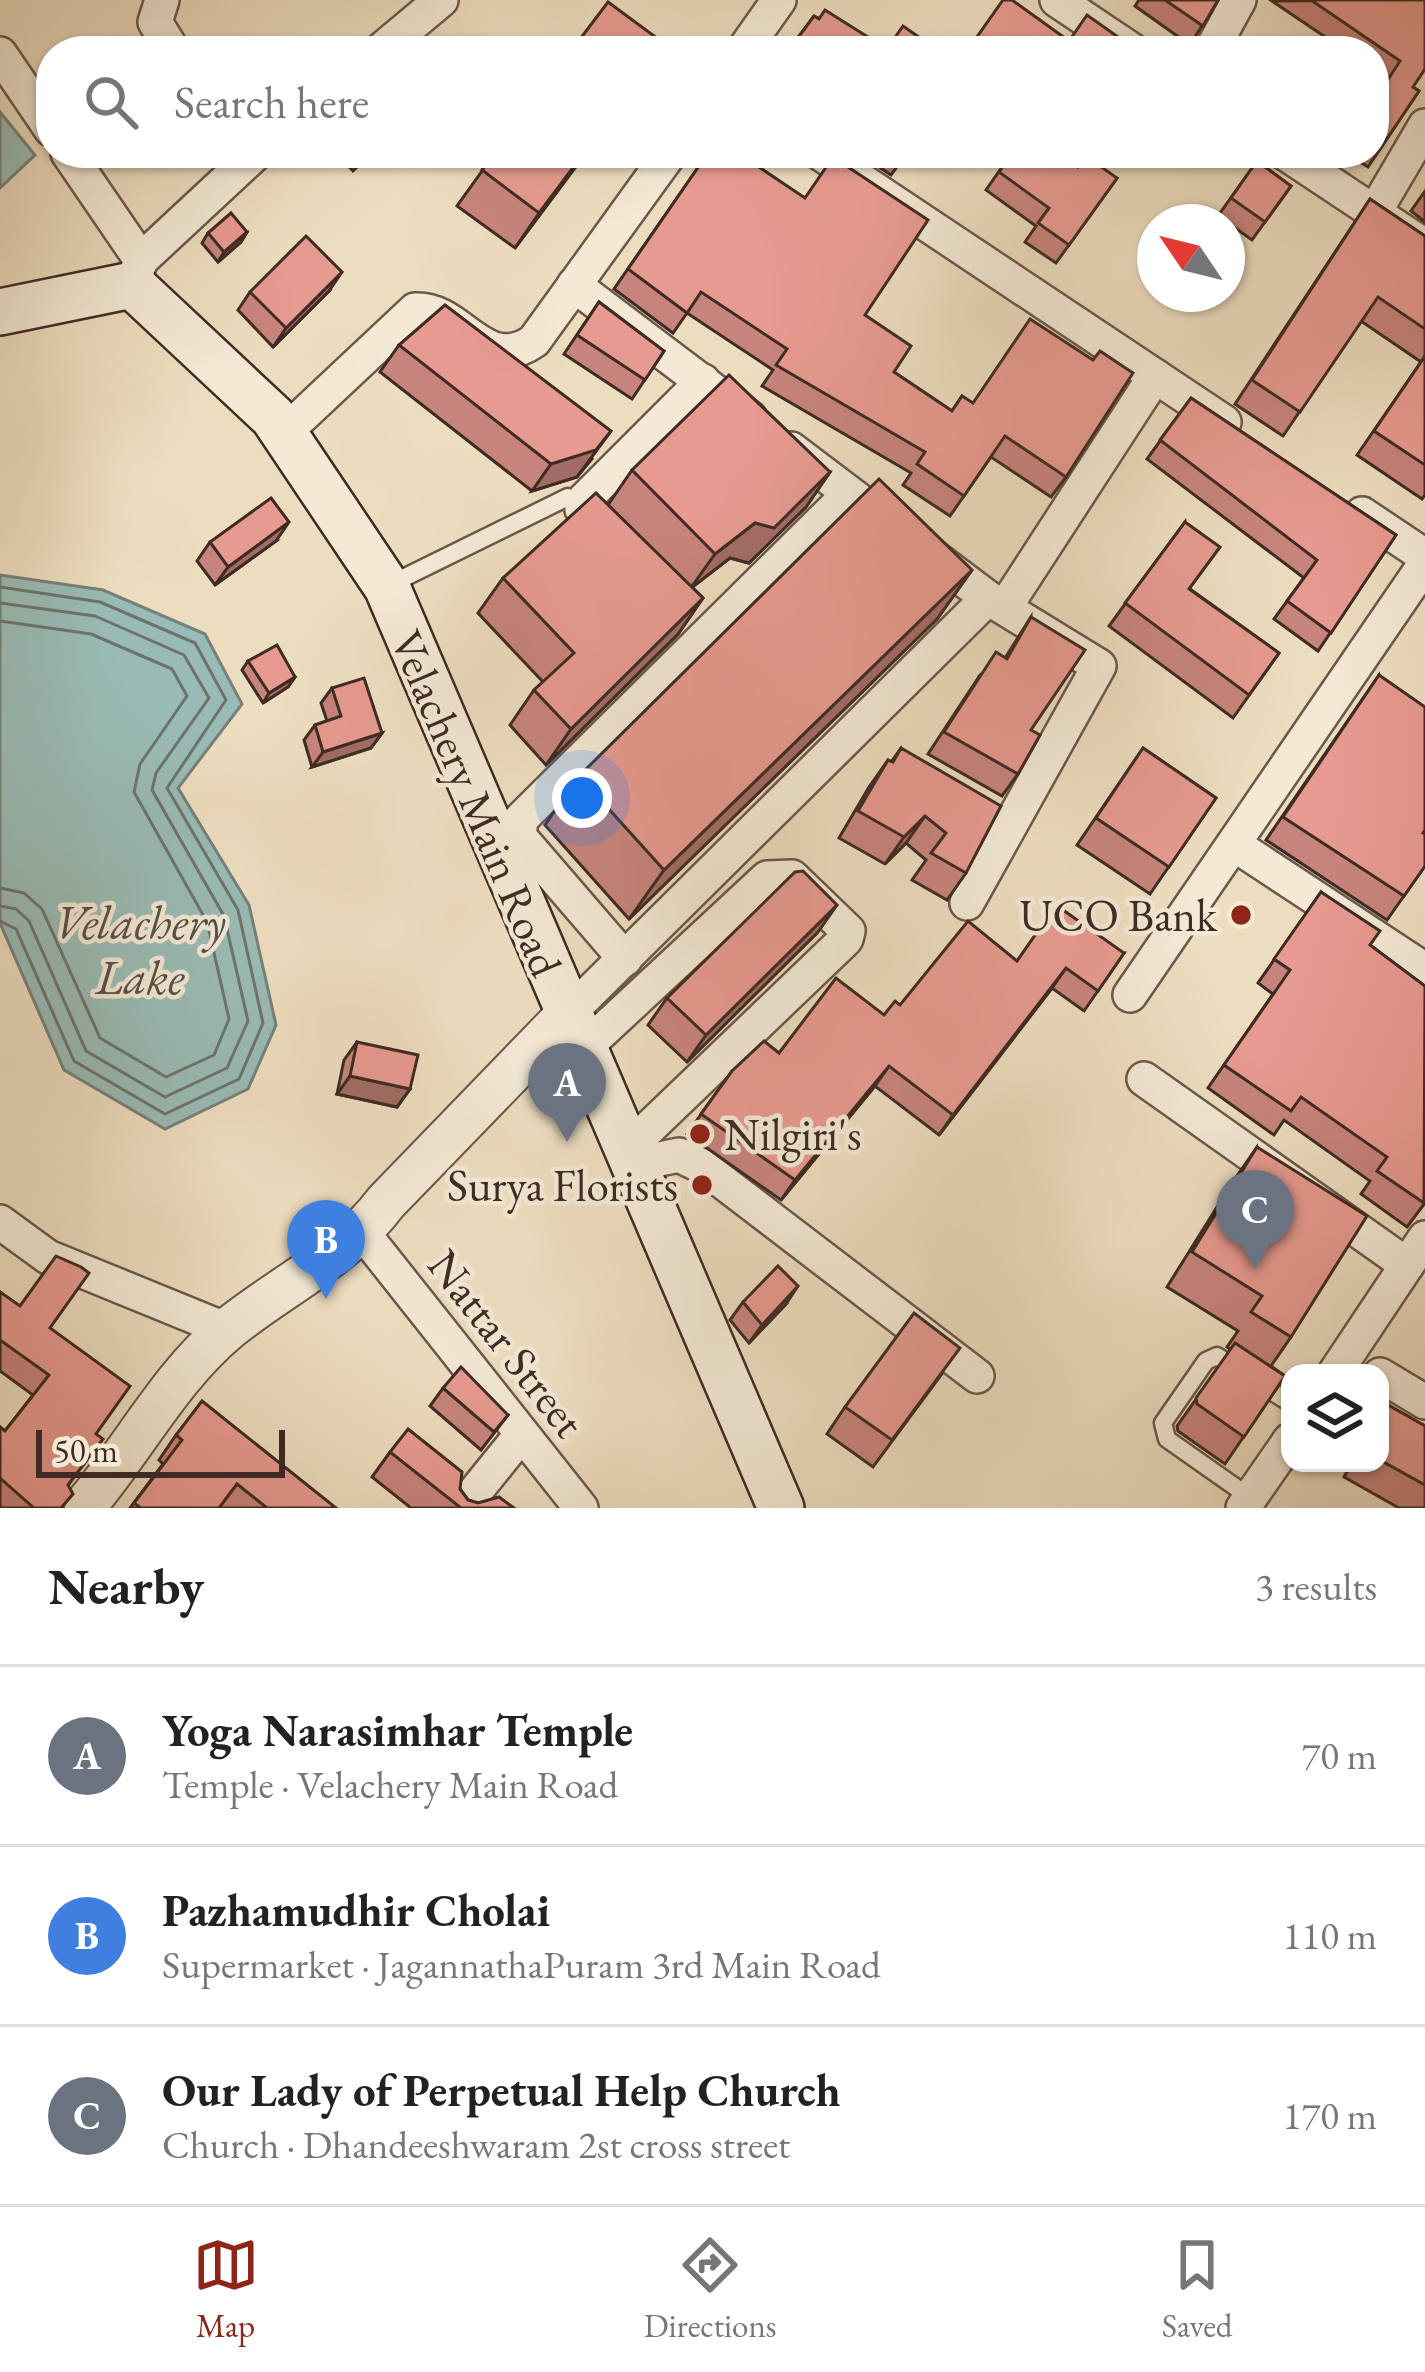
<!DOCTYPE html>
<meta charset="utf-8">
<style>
body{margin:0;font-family:"EB Garamond",serif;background:#f6f6f6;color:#222}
.controls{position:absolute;right:36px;bottom:36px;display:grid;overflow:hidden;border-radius:24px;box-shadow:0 3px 9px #0004}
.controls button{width:108px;height:108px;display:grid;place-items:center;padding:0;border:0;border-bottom:3px solid #e0e0e0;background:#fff;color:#222;font:60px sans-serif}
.compass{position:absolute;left:1137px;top:204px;width:108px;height:108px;border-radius:50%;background:#fff;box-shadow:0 3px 9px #0004;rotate:305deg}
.scale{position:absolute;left:36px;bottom:30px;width:249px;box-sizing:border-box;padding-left:12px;border:6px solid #3f2b24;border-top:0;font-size:33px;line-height:42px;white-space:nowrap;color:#3f2b24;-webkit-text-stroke:9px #f3e9d5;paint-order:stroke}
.you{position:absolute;left:582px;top:798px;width:42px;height:42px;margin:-30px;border:9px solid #fff;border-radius:50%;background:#1a73e8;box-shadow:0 0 0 18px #1a73e833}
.badge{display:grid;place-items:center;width:78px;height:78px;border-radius:50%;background:#8f2418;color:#fff;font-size:39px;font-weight:700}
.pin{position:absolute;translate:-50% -99px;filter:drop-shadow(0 3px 6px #0008)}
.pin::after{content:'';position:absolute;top:63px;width:42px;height:36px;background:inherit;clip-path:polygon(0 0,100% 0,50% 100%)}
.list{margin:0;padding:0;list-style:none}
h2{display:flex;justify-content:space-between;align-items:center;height:156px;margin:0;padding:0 48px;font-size:51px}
h2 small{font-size:39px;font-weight:400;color:#767676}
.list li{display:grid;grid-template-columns:78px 1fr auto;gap:36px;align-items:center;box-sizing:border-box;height:180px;padding:0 48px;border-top:3px solid #e0e0e0}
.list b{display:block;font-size:45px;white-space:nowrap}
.list p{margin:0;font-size:39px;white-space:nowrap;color:#767676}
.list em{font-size:39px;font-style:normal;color:#767676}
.icon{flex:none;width:66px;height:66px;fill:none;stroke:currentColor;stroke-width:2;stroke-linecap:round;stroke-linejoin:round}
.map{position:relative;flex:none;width:1425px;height:1508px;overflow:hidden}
.search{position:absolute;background:#fff;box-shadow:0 3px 9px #0004;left:36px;right:36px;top:36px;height:132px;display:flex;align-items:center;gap:30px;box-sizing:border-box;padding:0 42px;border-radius:48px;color:#767676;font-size:45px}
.sheet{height:696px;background:#fff}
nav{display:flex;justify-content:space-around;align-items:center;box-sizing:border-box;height:168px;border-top:3px solid #e0e0e0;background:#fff;font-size:33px;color:#767676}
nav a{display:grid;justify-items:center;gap:6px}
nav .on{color:#8f2418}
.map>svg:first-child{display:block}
.water{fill:#99bbb5;stroke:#75817b;stroke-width:3}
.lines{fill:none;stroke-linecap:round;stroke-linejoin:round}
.shore{stroke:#6c736c;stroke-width:3}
.service-casing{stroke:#6a584b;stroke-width:21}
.minor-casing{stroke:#6a584b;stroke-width:38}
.tertiary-casing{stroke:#6a584b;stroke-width:46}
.secondary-casing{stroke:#3f2b24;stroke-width:50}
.service{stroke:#f3e9d5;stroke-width:16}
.minor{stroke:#f3e9d5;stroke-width:33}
.tertiary{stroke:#f3e9d5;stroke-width:42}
.secondary{stroke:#f3e9d5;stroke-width:45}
.wall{fill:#c7847c;stroke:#3f2b24;stroke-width:3}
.shaded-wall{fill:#a26c65;stroke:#3f2b24;stroke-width:3}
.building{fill:#e79a90;stroke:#3f2b24;stroke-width:3}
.poi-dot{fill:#8f2418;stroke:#f3e9d5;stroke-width:4.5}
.labels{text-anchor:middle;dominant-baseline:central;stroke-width:9;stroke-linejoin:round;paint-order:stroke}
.street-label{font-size:45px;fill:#3f2b24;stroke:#f3e9d5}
.poi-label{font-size:45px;fill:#3f2b24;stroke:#f3e9d5;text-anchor:end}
.water-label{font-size:48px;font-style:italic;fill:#564f48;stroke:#f3e9d5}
</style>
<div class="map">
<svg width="1425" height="1508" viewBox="0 0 1425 1508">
<rect width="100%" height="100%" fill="#edddbf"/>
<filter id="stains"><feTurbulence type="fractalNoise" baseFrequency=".00167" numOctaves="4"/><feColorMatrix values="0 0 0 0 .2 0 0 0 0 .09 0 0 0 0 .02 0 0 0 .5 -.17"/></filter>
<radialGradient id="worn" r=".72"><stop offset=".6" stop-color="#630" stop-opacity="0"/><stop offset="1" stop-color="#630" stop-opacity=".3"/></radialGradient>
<g class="water">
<polygon points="0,112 35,155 0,188"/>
<polygon points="0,575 103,590 205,634 242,704 178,788 249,905 276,1025 248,1089 165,1129 64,1070 0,923"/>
</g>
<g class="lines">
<g class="shore">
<polyline points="0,587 100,602 195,643 226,700 167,788 238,910 263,1023 239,1079 165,1114 74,1061 16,929 0,921"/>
<polyline points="0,603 95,616 184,655 209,698 156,773 152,790 224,916 248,1021 227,1068 165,1097 86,1051 29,921 16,909 0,906"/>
<polyline points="0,621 91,634 172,669 187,696 140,764 134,792 207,922 229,1019 214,1055 166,1077 100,1038 42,909 24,893 0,888"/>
</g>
<defs>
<g id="service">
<polyline points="387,586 568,497"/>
<polyline points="1251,1498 1167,1439 1163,1423 1206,1361 1217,1356 1290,1403"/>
</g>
<g id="minor">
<polyline points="162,0 155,22 173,51"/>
<polyline points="1057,0 1133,51"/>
<polyline points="380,51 441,0"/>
<polyline points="743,51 779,0"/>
<polyline points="1211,51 1239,0"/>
<polyline points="0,54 51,129"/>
<polyline points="68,153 141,260"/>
<polyline points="820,153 1224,422"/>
<polyline points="1285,153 1425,246"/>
<polyline points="1374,213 1425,126"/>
<polyline points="132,285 141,260 256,153"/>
<polyline points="574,285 750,418"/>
<path d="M 284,433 L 415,310 C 461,307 484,376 534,341 L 670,153"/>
<polyline points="791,449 988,598 1099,666 967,903"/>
<polyline points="1362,514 1425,556"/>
<polyline points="611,539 582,509 584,500 703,381"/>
<polyline points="1005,607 1155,376"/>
<polyline points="1235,845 1425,970"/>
<polyline points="625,959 519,836 521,819 839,504 849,503 868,521"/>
<polyline points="1130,995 1425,564"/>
<polyline points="566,1016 988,598"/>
<polyline points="581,1051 767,878 792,877 848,931 846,939 625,1151"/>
<polyline points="1144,1079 1407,1265"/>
<polyline points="631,1165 679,1155 702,1166 977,1376"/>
<polyline points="0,1222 48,1257 227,1330"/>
<polyline points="363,1233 581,1508"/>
<polyline points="1335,1373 1425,1238"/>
<polyline points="1380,1375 1425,1402"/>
<polyline points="462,1508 521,1435"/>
<polyline points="1243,1508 1290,1440"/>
</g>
<path id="tertiary" d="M 83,1508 C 133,1450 169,1378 228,1329 C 281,1286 345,1257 386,1202 L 566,1016"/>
<polyline id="secondary" points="0,312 132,285 273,417 387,587 781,1508"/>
</defs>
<use href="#service" class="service-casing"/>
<use href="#minor" class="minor-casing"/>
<use href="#tertiary" class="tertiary-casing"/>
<use href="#secondary" class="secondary-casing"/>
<use href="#service" class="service"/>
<use href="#minor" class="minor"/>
<use href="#tertiary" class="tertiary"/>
<use href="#secondary" class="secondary"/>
</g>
<g class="wall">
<polygon points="1139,0 1218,0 1190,45 1135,6"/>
<polygon points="1425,0 1413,87 1419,91 1368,167 1346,153 1374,153 1374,100 1388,80 1374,70 1374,51 1346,51 1272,1"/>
<polygon points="814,16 887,49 939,51 788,51"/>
<polygon points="336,153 372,153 353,171"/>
<polygon points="495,153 586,153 515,248 457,206"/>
<polygon points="708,153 865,315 894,372 952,411 962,396 1066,477 1051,497 991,457 950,516 903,485 911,473 762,386 773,370 687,313 673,333 614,289"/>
<polygon points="858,153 907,153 891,175"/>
<polygon points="1012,153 1078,167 1117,178 1056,263 1025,242 1036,226 986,190"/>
<polygon points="1257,161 1291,186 1252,240 1218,216"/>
<polygon points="1425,191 1425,222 1411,211"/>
<polygon points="1370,199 1425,236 1425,495 1422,499 1357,455 1421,362 1361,321 1283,436 1235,404"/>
<polygon points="247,232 241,242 218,262 202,243 208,233"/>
<polygon points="329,291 273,347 238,310 250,292"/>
<polygon points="599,302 664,351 632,399 564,354"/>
<polygon points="399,345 592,459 577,477 532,491 380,372"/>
<polygon points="1191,398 1396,535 1318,651 1274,619 1304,578 1147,459"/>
<polygon points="632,470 830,472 806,507 749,563 730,558 692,587 703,598 678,634 546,765 510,725 534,690 543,682 478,613 503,578 608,505"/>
<polygon points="1185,522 1190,589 1279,653 1233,718 1109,626"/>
<polygon points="276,541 215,585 197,561 210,542"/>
<polygon points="972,570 937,619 629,919 545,825 579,776"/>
<polygon points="1031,617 1031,730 1018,774 1002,796 928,754 980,675 1005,658"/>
<polygon points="248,661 295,677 288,687 263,703 242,670"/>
<polygon points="1379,675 1423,833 1425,866 1387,920 1266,840"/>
<polygon points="332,688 382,733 371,748 312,767 304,740 315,725 327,721 321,703"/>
<polygon points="901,748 966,873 947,900 912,880 926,860 906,843 885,864 839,838 869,787 888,760 891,762"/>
<polygon points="1143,748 1216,798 1150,894 1077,845"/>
<polygon points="1321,892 1370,945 1425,986 1425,1203 1407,1227 1361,1194 1370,1181 1284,1120 1274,1135 1208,1088 1273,994 1258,983"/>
<polygon points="818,932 687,1062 648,1025 667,998"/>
<polygon points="1124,953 1084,1011 1052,988 939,1135 875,1086 781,1200 687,1134 732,1071 884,1015 900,1005 1017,961"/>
<polygon points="357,1042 410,1089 397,1107 337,1094 344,1060"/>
<polygon points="1257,1147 1291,1337 1271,1366 1285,1376 1225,1464 1178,1431 1177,1426 1231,1350 1227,1347 1238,1331 1167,1287 1232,1183"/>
<polygon points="0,1292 50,1328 96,1434 68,1486 63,1508 0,1508 0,1427 5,1431 33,1395 0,1371"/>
<polygon points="743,1302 786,1304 749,1343 730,1320"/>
<polygon points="941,1375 873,1467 827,1434 845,1407"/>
<polygon points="443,1388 508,1415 481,1450 430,1406"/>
<polygon points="1388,1405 1425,1426 1425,1508 1399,1508 1344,1477 1352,1463 1380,1463 1380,1417"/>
<polygon points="176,1435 336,1508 130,1508 163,1464 159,1460"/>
<polygon points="390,1452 460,1489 468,1500 478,1503 514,1508 411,1508 372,1477"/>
</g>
<g class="shaded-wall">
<polygon points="584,153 586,153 515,248 539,213"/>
<polygon points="247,232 241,242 218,262 224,252"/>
<polygon points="342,272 329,291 273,347 286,328"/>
<polygon points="611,431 577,477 532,491 551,464"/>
<polygon points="830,472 806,507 749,563 730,558 690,589 715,554 755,523"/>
<polygon points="289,522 276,541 215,585 228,567"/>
<polygon points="972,570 937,619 629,919 664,870"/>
<polygon points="703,598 678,634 546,765 571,729"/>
<polygon points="295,677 288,687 263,703 269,693"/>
<polygon points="382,733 371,748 312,767 323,752"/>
<polygon points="925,816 906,843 885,864 904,837"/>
<polygon points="837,905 818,932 687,1062 706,1035"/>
<polygon points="1066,968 1052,988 939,1135 953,1115"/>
<polygon points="889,1066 875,1086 781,1200 795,1180"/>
<polygon points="350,1076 410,1089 397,1107 337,1094"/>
<polygon points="798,1286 786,1304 749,1343 762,1325"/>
</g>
<g class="building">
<polygon points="1003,0 1012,0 1069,41 1087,15 1138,51 967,51"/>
<polygon points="1165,0 1218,0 1203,26"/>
<polygon points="1311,0 1425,0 1425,69 1413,87 1419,91 1380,149 1374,145 1374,101 1400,61"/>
<polygon points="608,2 665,44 660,51 571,51"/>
<polygon points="825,10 887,49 903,26 939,51 805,51 794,43 814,16 819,19"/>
<polygon points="352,153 369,153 360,162"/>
<polygon points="495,153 584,153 539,213 482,170"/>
<polygon points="708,153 738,153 805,198 833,157 928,220 865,315 911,346 894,372 952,411 962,396 973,403 1030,319 1093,360 1100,351 1133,373 1066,477 1005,436 964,496 917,464 925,452 776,365 787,349 701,292 687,313 628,269"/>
<polygon points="1012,153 1059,153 1078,167 1086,156 1117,178 1069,245 1038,223 1049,208 999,172"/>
<polygon points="1257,161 1291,186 1265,222 1231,198"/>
<polygon points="1370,199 1425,236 1425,329 1378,297 1300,412 1252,380"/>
<polygon points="231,213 247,232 224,252 208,233"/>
<polygon points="306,236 342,272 286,328 250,292"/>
<polygon points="599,302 664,351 645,380 577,335"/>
<polygon points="445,305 611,431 596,450 551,464 399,345"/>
<polygon points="1425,356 1425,465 1374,431"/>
<polygon points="729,375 830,472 774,528 755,523 715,554 632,470"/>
<polygon points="1191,398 1396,535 1331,633 1287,601 1317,560 1160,440"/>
<polygon points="879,479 972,570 664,870 579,776"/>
<polygon points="596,493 703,598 571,729 534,690 574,653 503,578"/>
<polygon points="271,498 289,522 228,567 210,542"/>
<polygon points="1185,522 1220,547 1189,589 1279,653 1249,695 1125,603"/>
<polygon points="1031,617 1085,650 1031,730 1040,735 1018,774 944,732 996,652 1007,659"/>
<polygon points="277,645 295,677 269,693 248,661"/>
<polygon points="1379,675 1425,707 1425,830 1423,833 1425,834 1425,866 1404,896 1283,817"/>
<polygon points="364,678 382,733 323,752 315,725 341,716 332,688"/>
<polygon points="901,748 1001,806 966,873 931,853 946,833 925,816 904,837 858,811 888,760 893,762"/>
<polygon points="1143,748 1216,798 1169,867 1096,818"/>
<polygon points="803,871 837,905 706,1035 667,998 795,872"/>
<polygon points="1321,892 1380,931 1370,945 1425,986 1424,1203 1377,1171 1387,1157 1301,1097 1291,1111 1224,1065 1290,970 1274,959"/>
<polygon points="1056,905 1124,953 1098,991 1066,968 953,1115 889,1066 795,1180 701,1114 732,1071 764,1041 779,1053 836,978 884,1015 895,1001 900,1005 968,921 1017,961"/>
<polygon points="357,1042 418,1055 410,1089 350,1076"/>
<polygon points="1257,1147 1367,1216 1291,1337 1251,1312 1262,1296 1192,1252"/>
<polygon points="56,1256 81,1267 89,1273 50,1328 130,1386 96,1434 103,1439 68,1485 73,1494 61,1508 34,1508 0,1478 0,1427 5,1431 49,1375 0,1340 0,1292 20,1306"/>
<polygon points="778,1266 798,1286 762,1325 743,1302"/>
<polygon points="914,1313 960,1348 892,1440 845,1407"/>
<polygon points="1235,1343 1285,1376 1244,1437 1197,1404 1196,1398"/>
<polygon points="461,1367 508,1415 494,1432 443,1388"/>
<polygon points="202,1401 336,1508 267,1508 237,1484 219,1508 141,1508 134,1503 182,1440 176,1435"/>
<polygon points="1388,1405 1425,1426 1425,1485 1380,1460 1380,1420"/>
<polygon points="408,1429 462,1472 460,1489 468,1500 478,1503 499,1497 514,1508 461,1508 390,1452"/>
</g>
<g class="poi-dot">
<circle cx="1241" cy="915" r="12"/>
<circle cx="700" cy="1134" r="12"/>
<circle cx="702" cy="1185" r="12"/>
</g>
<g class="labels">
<g class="street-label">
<text transform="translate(477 803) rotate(67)">Velachery Main Road</text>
<text transform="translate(507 1343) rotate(52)">Nattar Street</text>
</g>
<g class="poi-label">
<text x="1217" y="915">UCO Bank</text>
<text x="724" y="1134" text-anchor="start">Nilgiri's</text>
<text x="678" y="1185">Surya Florists</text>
</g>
<g class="water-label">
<text x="140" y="922">Velachery<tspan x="140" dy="55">Lake</tspan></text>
</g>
</g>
<rect width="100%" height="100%" filter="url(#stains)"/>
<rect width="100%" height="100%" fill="url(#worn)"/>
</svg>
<div class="controls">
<button><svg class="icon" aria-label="layers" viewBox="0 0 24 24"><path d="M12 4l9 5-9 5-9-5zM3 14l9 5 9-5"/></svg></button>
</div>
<svg class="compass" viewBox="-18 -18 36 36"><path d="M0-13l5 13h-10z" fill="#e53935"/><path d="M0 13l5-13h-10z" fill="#767676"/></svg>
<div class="scale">50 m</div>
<div class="you"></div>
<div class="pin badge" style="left:567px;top:1142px;background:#6b7280">A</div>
<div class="pin badge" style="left:326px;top:1299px;background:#3f7fe0">B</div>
<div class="pin badge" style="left:1255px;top:1269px;background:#6b7280">C</div>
<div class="search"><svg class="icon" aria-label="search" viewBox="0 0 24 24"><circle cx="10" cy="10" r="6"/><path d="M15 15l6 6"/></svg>Search here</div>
</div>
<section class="sheet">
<h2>Nearby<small>3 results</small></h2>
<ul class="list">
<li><span class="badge" style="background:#6b7280">A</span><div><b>Yoga Narasimhar Temple</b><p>Temple · Velachery Main Road</p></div><em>70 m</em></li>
<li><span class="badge" style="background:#3f7fe0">B</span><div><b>Pazhamudhir Cholai</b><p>Supermarket · JagannathaPuram 3rd Main Road</p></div><em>110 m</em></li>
<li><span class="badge" style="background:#6b7280">C</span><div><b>Our Lady of Perpetual Help Church</b><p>Church · Dhandeeshwaram 2st cross street</p></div><em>170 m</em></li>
</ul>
</section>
<nav>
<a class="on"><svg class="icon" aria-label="map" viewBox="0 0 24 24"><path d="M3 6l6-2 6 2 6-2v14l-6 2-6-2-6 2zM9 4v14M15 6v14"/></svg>Map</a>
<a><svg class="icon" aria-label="directions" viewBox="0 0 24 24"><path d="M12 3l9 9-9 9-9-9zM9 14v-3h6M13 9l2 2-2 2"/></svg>Directions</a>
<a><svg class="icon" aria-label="saved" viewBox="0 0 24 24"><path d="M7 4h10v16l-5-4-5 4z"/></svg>Saved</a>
</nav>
